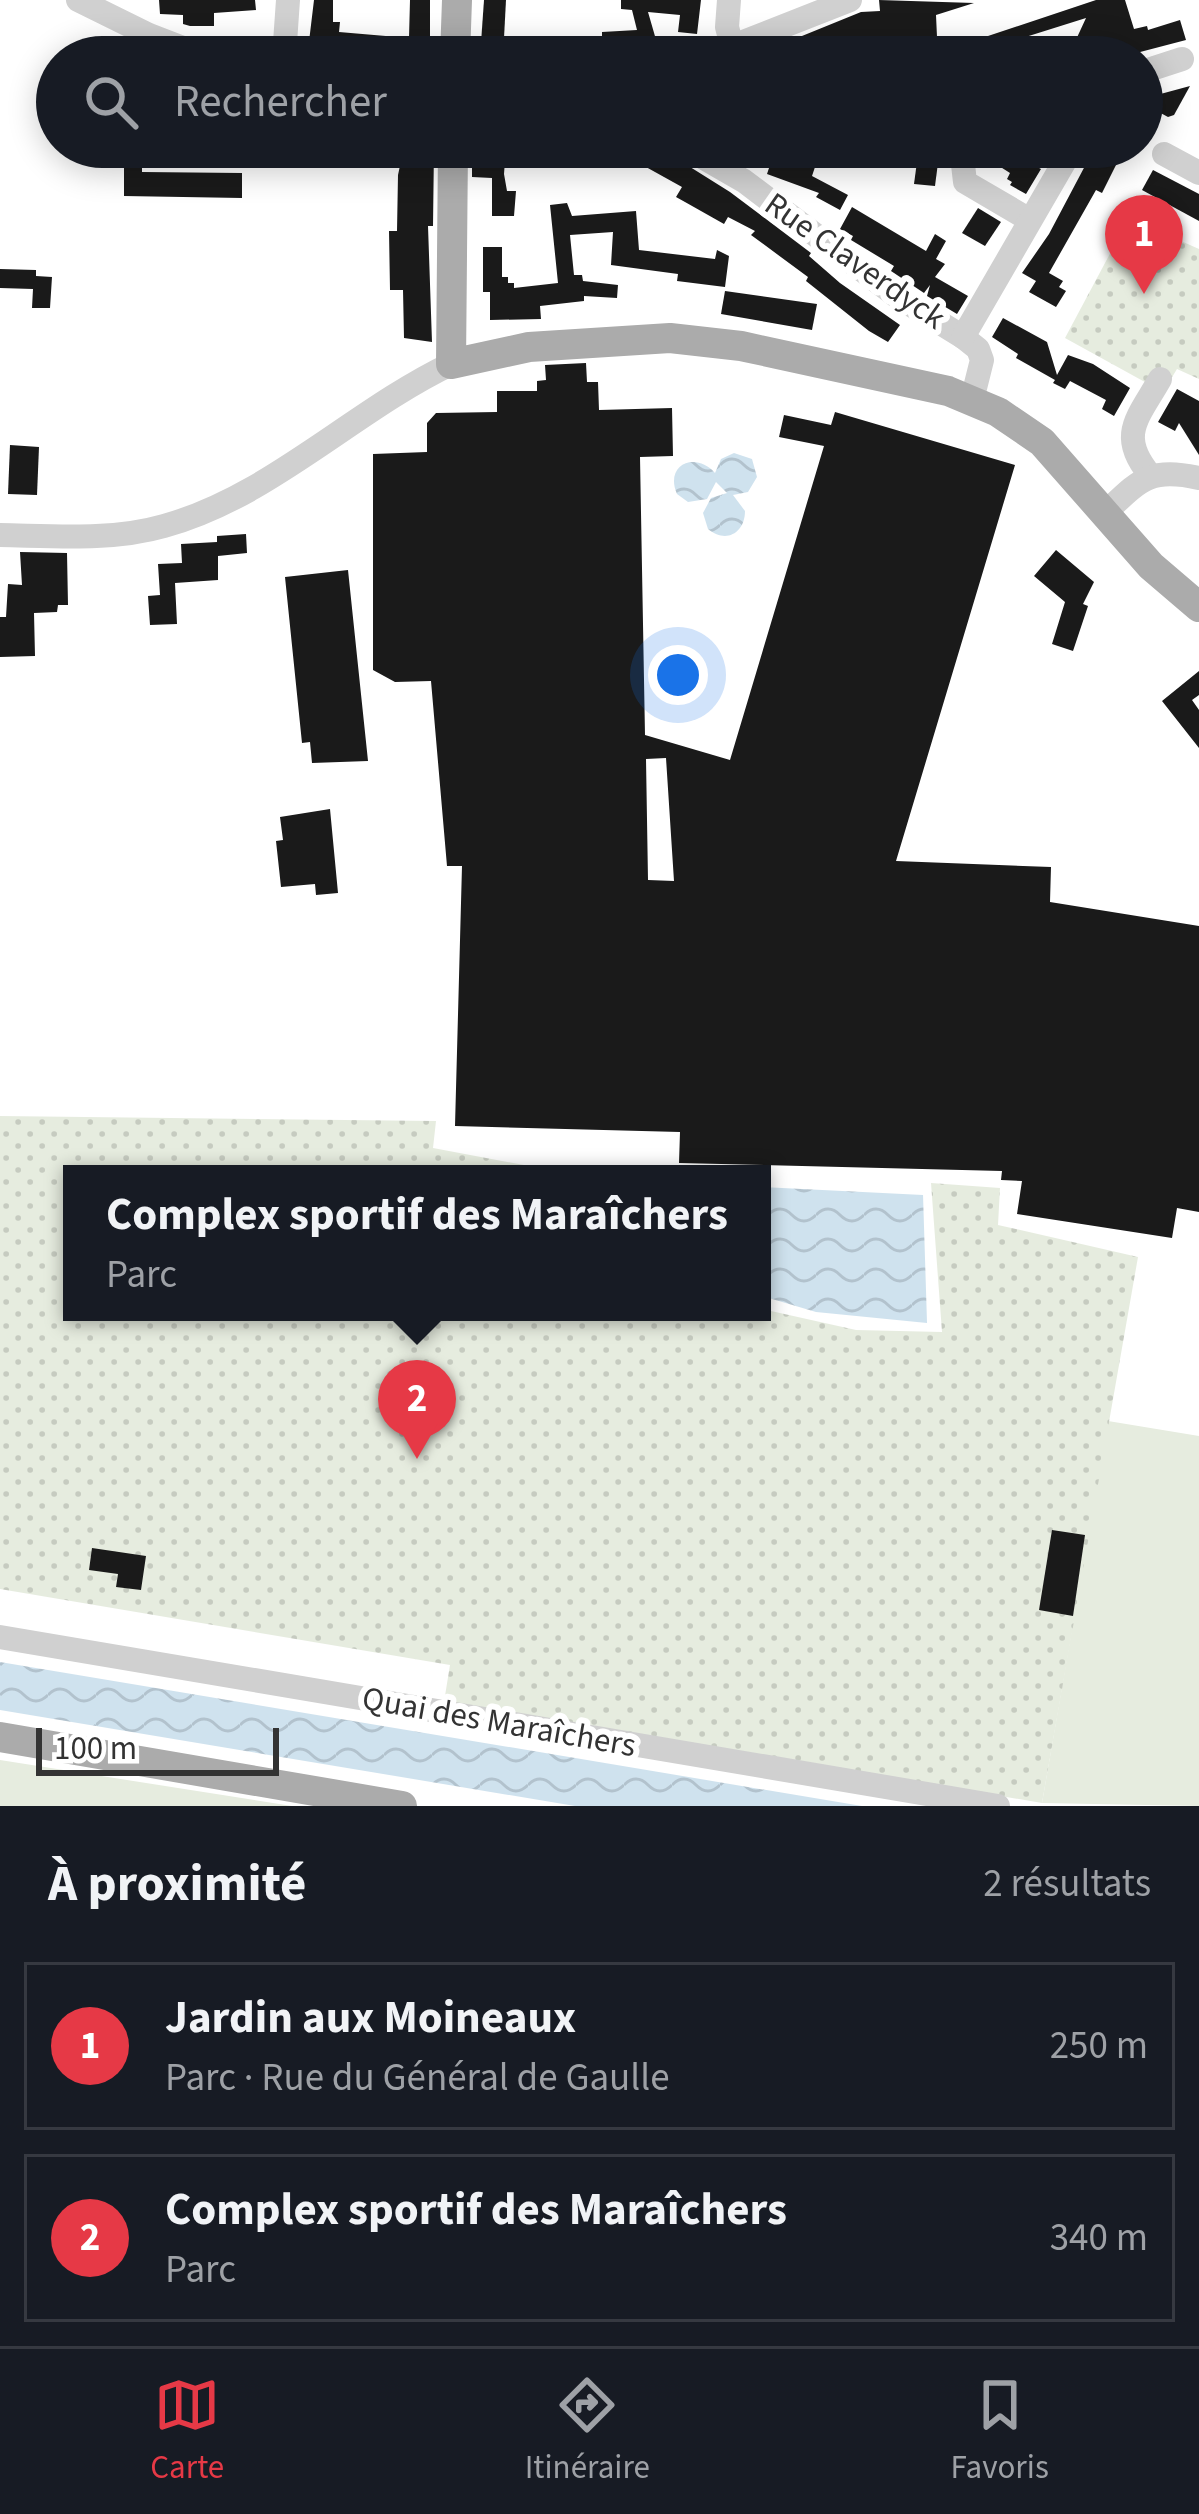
<!DOCTYPE html>
<html lang="fr">
<meta charset="utf-8">
<style>
body{margin:0;font-family:"Source Sans 3",sans-serif;background:#242831;color:#f1f3f6}
.scale{position:absolute;left:36px;bottom:30px;width:243px;box-sizing:border-box;padding-left:12px;border:6px solid #333;border-top:0;font-size:33px;line-height:42px;white-space:nowrap;color:#333;-webkit-text-stroke:9px #fff;paint-order:stroke}
.you{position:absolute;left:678px;top:675px;width:42px;height:42px;margin:-30px;border:9px solid #fff;border-radius:50%;background:#1a73e8;box-shadow:0 0 0 18px #1a73e833}
.badge{display:grid;place-items:center;width:78px;height:78px;border-radius:50%;background:#e63946;color:#fff;font-size:39px;font-weight:700}
.pin{position:absolute;translate:-50% -99px;filter:drop-shadow(0 3px 6px #0008)}
.pin::after{content:'';position:absolute;top:63px;width:42px;height:36px;background:inherit;clip-path:polygon(0 0,100% 0,50% 100%)}
.popup{position:absolute;left:63px;top:1165px;width:708px;height:156px;box-sizing:border-box;display:grid;place-content:center;border-radius:0px;background:#171b24;filter:drop-shadow(0 3px 9px #0005);font-size:39px;white-space:nowrap;color:#9ea1a6}
.popup b{font-size:45px;color:#f1f3f6}
.popup::after{content:'';position:absolute;left:50%;top:100%;margin-left:-24px;border:24px solid transparent;border-top-color:#171b24}
.list{margin:0;padding:0;list-style:none}
h2{display:flex;justify-content:space-between;align-items:center;height:156px;margin:0;padding:0 48px;font-size:51px}
h2 small{font-size:39px;font-weight:400;color:#9ea1a6}
.list li{display:grid;grid-template-columns:78px 1fr auto;gap:36px;align-items:center;box-sizing:border-box;height:168px;margin:0 24px 24px;padding:0 24px;border:3px solid #363941;border-radius:0px}
.list b{display:block;font-size:45px;white-space:nowrap}
.list p{margin:0;font-size:39px;white-space:nowrap;color:#9ea1a6}
.list em{font-size:39px;font-style:normal;color:#9ea1a6}
.icon{flex:none;width:66px;height:66px;fill:none;stroke:currentColor;stroke-width:2;stroke-linecap:round;stroke-linejoin:round}
.map{position:relative;flex:none;width:1199px;height:1806px;overflow:hidden}
.search{position:absolute;background:#171b24;box-shadow:0 6px 30px #0003;left:36px;right:36px;top:36px;height:132px;display:flex;align-items:center;gap:30px;box-sizing:border-box;padding:0 42px;border-radius:66px;color:#9ea1a6;font-size:45px}
.sheet{height:540px;background:#171b24}
nav{display:flex;justify-content:space-around;align-items:center;box-sizing:border-box;height:168px;border-top:3px solid #363941;background:#171b24;font-size:33px;color:#9ea1a6}
nav a{display:grid;justify-items:center;gap:6px}
nav .on{color:#e63946}
.map>svg:first-child{display:block}
.grass{fill:#e6ecdf}
.park{fill:url(#park-dots)}
.water{fill:url(#water-waves)}
.building{fill:#1a1a1a;fill-rule:evenodd}
.lines{fill:none;stroke-linecap:round;stroke-linejoin:round}
.minor{stroke:#d0d0d0;stroke-width:24}
.major{stroke:#ababab;stroke-width:30}
.labels{text-anchor:middle;dominant-baseline:central;stroke-width:12;stroke-linejoin:round;paint-order:stroke}
.street-label{font-size:33px;fill:#333;stroke:#fff}
</style>
<div class="map">
<svg width="1199" height="1806" viewBox="0 0 1199 1806">
<defs>
<pattern id="park-dots" width="8" height="8" patternUnits="userSpaceOnUse" patternTransform="scale(3)"><rect width="8" height="8" fill="#e6ecdf"/><path d="M2 2h.1M6 6h.1" fill="none" stroke="#c6cbc0" stroke-width="1.8" stroke-linecap="round"/></pattern>
<pattern id="water-waves" width="16" height="10" patternUnits="userSpaceOnUse" patternTransform="scale(3)"><rect width="16" height="10" fill="#cfe2ee"/><path d="M0 5q4-4 8 0t8 0" fill="none" stroke="#b2c2cd"/></pattern>
</defs>
<rect width="100%" height="100%" fill="#fff"/>
<g class="grass">
<polygon points="1108,1421 1199,1436 1199,1806 1042,1803"/>
<polygon points="0,1760 292,1806 0,1806"/>
</g>
<g class="park">
<polygon points="1129,218 1199,249 1199,379 1177,369 1163,392 1065,338"/>
<polygon points="0,1116 436,1121 433,1148 572,1174 72,1174 72,1312 762,1312 762,1309 856,1330 942,1332 931,1183 1000,1188 998,1225 1138,1257 1042,1803 444,1702 450,1665 0,1589"/>
</g>
<g class="water">
<path d="M 734,453 L 752,459 L 757,477 L 748,492 L 733,495 L 745,511 C 745,533 726,544 708,529 L 703,513 L 711,498 L 727,493 L 716,482 L 707,499 L 688,502 L 677,494 C 664,464 696,451 715,473 L 721,459 Z"/>
<polygon points="762,1187 923,1195 927,1323 816,1312 762,1296"/>
<polygon points="0,1662 862,1806 575,1806 0,1710"/>
</g>
<g class="building">
<polygon points="159,0 255,0 256,10 214,13 214,26 190,26 183,24 183,15 160,14"/>
<polygon points="314,0 333,0 333,22 340,22 339,32 409,38 410,0 430,0 430,57 308,50"/>
<polygon points="484,0 506,0 503,57 480,57"/>
<polygon points="621,0 701,0 697,34 678,32 680,15 648,12 661,57 631,57 630,53 558,57 557,49 602,42 602,32 637,30 632,10 621,9"/>
<polygon points="879,0 974,3 936,15 937,37 924,38 924,57 909,57 909,39 880,40 880,57 860,57 860,53 838,57 750,57 861,12 880,11"/>
<polygon points="1096,0 1125,0 1134,29 1147,26 1148,30 1180,20 1186,40 1121,57 1078,57 1074,44 1086,18 962,57 958,46"/>
<polygon points="1190,86 1174,115 1168,117 1142,103 1142,99"/>
<polygon points="124,147 142,147 142,172 242,173 242,198 124,196"/>
<polygon points="404,147 434,147 433,226 428,226 432,342 404,338 403,290 390,290 389,231 397,231 398,175"/>
<polygon points="472,147 506,147 504,174 507,191 516,191 514,216 492,216 492,178 472,177"/>
<polygon points="610,147 656,147 671,155 730,192 811,253 809,256 840,283 900,325 888,342 869,331 806,281 808,277 751,235 755,231 728,217 724,224 685,202 676,197 682,187"/>
<polygon points="919,147 940,147 935,186 914,184"/>
<polygon points="992,147 1021,165 1024,160 1041,169 1026,194 1010,185 1012,182 1007,179 1010,173 999,166"/>
<polygon points="1095,147 1125,147 1102,193 1096,190 1049,273 1063,281 1059,287 1066,291 1056,307 1029,292 1036,281 1022,273 1049,234"/>
<polygon points="774,153 815,167 812,176 848,195 840,210 816,197 819,193 767,174"/>
<polygon points="1153,170 1199,194 1199,221 1142,190"/>
<polygon points="567,203 572,216 636,211 639,250 715,259 717,250 729,256 725,287 677,281 678,274 611,265 613,232 570,235 574,275 582,275 583,281 618,285 617,298 584,296 584,301 540,306 541,319 490,320 490,292 483,292 483,247 502,247 502,277 508,277 508,283 514,283 514,288 558,283 550,205"/>
<polygon points="852,207 926,251 935,234 946,241 936,259 945,264 935,277 968,296 957,314 927,296 930,285 924,293 891,271 894,266 851,240 853,236 840,229"/>
<polygon points="978,208 1001,222 985,246 962,233"/>
<polygon points="0,269 36,270 36,276 52,277 50,308 32,308 33,289 0,288"/>
<polygon points="725,291 817,304 812,330 721,314"/>
<polygon points="1003,318 1047,342 1057,375 1068,355 1093,364 1130,388 1114,416 1102,409 1106,400 1070,381 1065,389 1053,383 1055,380 1016,358 1018,354 992,337"/>
<path d="M 586,363 L 587,382 L 598,382 L 599,410 L 672,408 L 673,456 L 640,457 L 645,735 L 730,760 L 824,446 L 779,437 L 784,415 L 831,425 L 835,412 L 1015,465 L 896,861 L 1051,867 L 1050,902 L 1199,926 L 1199,1212 L 1177,1208 L 1172,1238 L 1017,1214 L 1022,1181 L 1001,1180 L 1002,1171 L 679,1163 L 680,1132 L 455,1126 L 462,866 L 447,866 L 431,681 L 395,682 L 373,670 L 373,454 L 427,452 L 427,423 L 436,413 L 497,412 L 497,391 L 537,391 L 537,381 L 546,380 L 545,365 ZM 666,758 L 674,881 L 648,880 L 646,759 Z"/>
<polygon points="1177,389 1199,401 1199,455 1179,423 1175,431 1158,422"/>
<polygon points="10,445 39,447 37,495 8,494"/>
<polygon points="246,534 247,553 218,556 218,580 175,583 177,624 150,625 148,596 160,595 158,564 182,563 181,544 217,542 217,536"/>
<polygon points="1056,550 1094,582 1083,604 1088,606 1073,651 1052,644 1065,602 1034,576"/>
<polygon points="20,552 67,553 68,605 58,605 57,612 34,613 35,656 0,657 0,617 6,617 8,584 22,585"/>
<polygon points="348,570 368,761 312,763 310,742 302,743 285,577"/>
<polygon points="1199,671 1199,695 1192,700 1199,710 1199,748 1162,701"/>
<polygon points="330,809 338,893 316,895 315,884 281,887 276,841 283,840 280,817"/>
<polygon points="1052,1530 1085,1535 1073,1616 1039,1610"/>
<polygon points="92,1548 146,1556 141,1590 116,1587 118,1574 89,1570"/>
</g>
<g class="lines">
<g class="minor">
<polyline points="78,0 149,35 206,57"/>
<polyline points="729,0 727,27 732,46"/>
<polyline points="284,57 288,0"/>
<polyline points="705,57 850,0"/>
<polyline points="1142,72 1182,59"/>
<polyline points="685,147 744,181 895,295 963,337 978,349 982,360 972,400"/>
<polyline points="961,147 965,182 1030,220"/>
<polyline points="1164,154 1199,173"/>
<polyline points="963,337 1073,147"/>
<path d="M 1150,475 C 1117,435 1138,418 1160,379"/>
<path d="M 1105,513 C 1140,480 1149,467 1199,478"/>
<path d="M 0,535 C 54,536 112,541 164,526 C 270,497 353,411 451,364"/>
<polyline points="0,1637 998,1806"/>
</g>
<g class="major">
<polyline points="455,57 457,0"/>
<polyline points="453,147 451,364 529,347 670,338 741,346 948,391 998,412 1042,442 1151,566 1199,607"/>
<polyline points="0,1737 402,1806"/>
</g>
</g>
<g class="labels">
<g class="street-label">
<text transform="translate(855 261) rotate(35)">Rue Claverdyck</text>
<text transform="translate(499 1722) rotate(10)">Quai des Maraîchers</text>
</g>
</g>
</svg>
<div class="scale">100 m</div>
<div class="you"></div>
<div class="pin badge" style="left:1144px;top:294px">1</div>
<div class="pin badge" style="left:417px;top:1459px">2</div>
<div class="popup"><b>Complex sportif des Maraîchers</b>Parc</div>
<div class="search"><svg class="icon" aria-label="search" viewBox="0 0 24 24"><circle cx="10" cy="10" r="6"/><path d="M15 15l6 6"/></svg>Rechercher</div>
</div>
<section class="sheet">
<h2>À proximité<small>2 résultats</small></h2>
<ul class="list">
<li><span class="badge">1</span><div><b>Jardin aux Moineaux</b><p>Parc · Rue du Général de Gaulle</p></div><em>250 m</em></li>
<li><span class="badge">2</span><div><b>Complex sportif des Maraîchers</b><p>Parc</p></div><em>340 m</em></li>
</ul>
</section>
<nav>
<a class="on"><svg class="icon" aria-label="map" viewBox="0 0 24 24"><path d="M3 6l6-2 6 2 6-2v14l-6 2-6-2-6 2zM9 4v14M15 6v14"/></svg>Carte</a>
<a><svg class="icon" aria-label="directions" viewBox="0 0 24 24"><path d="M12 3l9 9-9 9-9-9zM9 14v-3h6M13 9l2 2-2 2"/></svg>Itinéraire</a>
<a><svg class="icon" aria-label="saved" viewBox="0 0 24 24"><path d="M7 4h10v16l-5-4-5 4z"/></svg>Favoris</a>
</nav>
